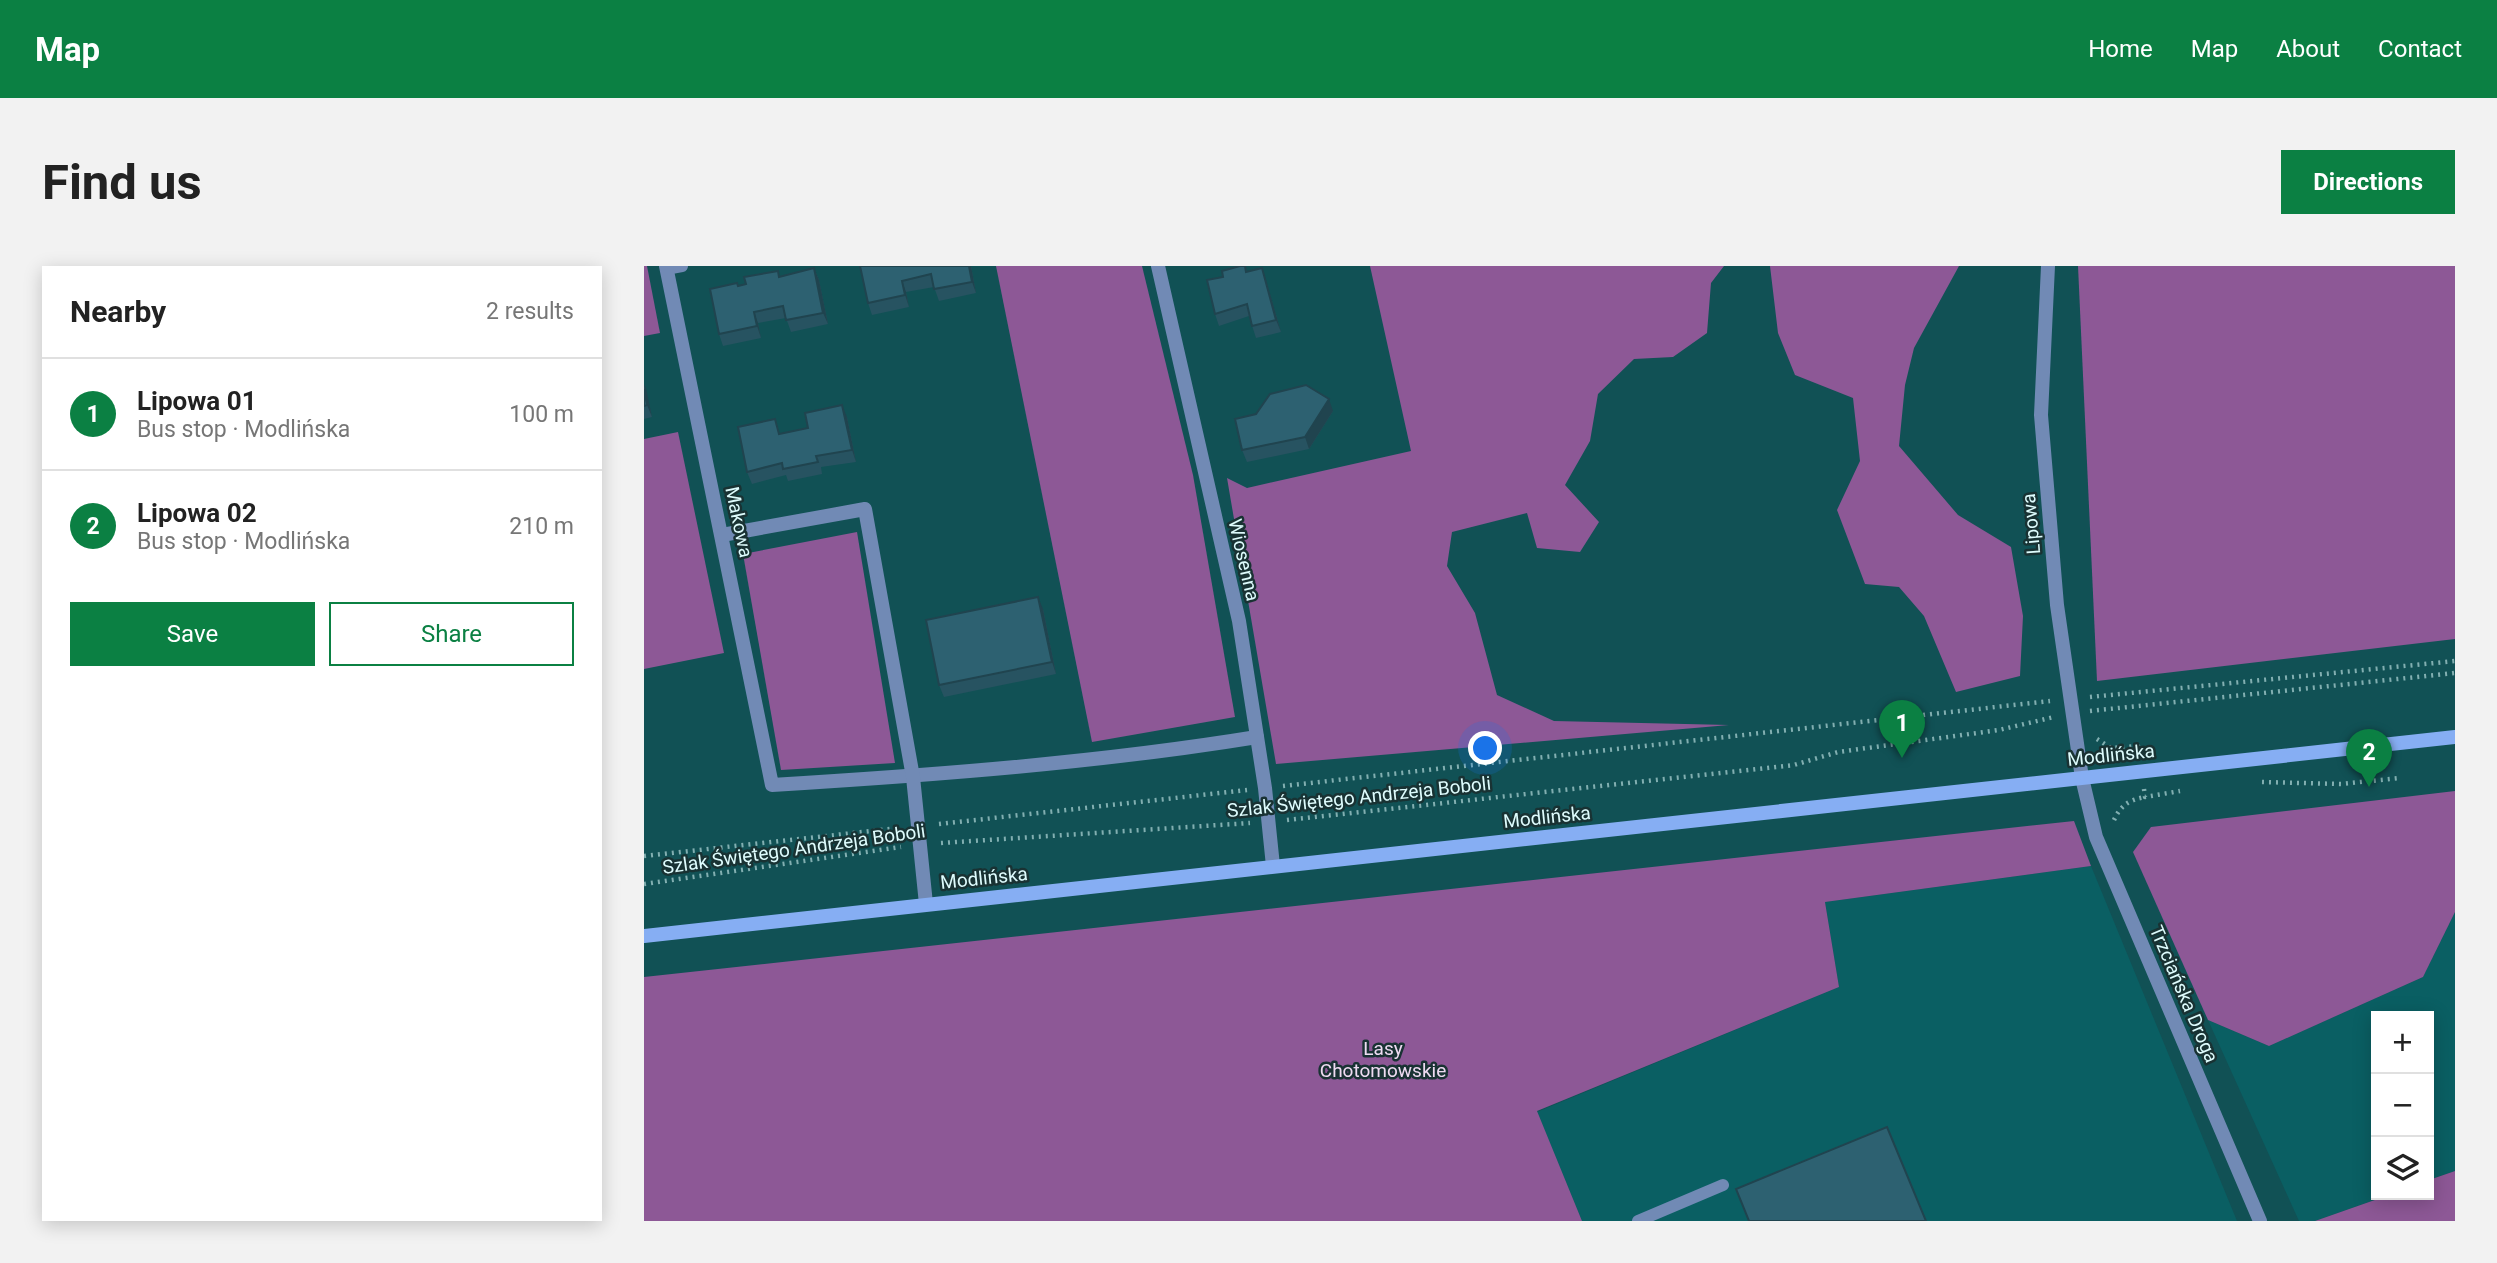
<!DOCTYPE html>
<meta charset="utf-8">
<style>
body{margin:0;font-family:Roboto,sans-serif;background:#f2f2f2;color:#222}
.controls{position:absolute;right:21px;bottom:21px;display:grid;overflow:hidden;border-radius:0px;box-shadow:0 4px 18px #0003}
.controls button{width:63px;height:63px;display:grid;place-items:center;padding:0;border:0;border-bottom:2px solid #e0e0e0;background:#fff;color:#222;font:35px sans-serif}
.you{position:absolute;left:842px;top:483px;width:24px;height:24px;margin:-18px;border:5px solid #fff;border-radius:50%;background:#1a73e8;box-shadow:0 0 0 10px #1a73e833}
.badge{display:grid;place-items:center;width:46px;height:46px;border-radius:50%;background:#0b8043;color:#fff;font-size:23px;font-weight:700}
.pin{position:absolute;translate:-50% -58px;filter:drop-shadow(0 2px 4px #0008)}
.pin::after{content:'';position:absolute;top:37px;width:24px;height:21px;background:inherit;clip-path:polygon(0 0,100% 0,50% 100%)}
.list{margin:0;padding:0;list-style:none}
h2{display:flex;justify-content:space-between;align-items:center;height:91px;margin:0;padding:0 28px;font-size:30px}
h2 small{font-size:23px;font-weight:400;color:#767676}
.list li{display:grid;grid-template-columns:46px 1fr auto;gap:21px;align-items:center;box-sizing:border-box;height:112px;padding:0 28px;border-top:2px solid #e0e0e0}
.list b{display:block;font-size:26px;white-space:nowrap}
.list p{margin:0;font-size:23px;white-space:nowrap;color:#767676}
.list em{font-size:23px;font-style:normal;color:#767676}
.actions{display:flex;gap:14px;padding:21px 28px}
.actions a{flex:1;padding:16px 0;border:2px solid #0b8043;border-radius:0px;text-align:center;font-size:24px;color:#0b8043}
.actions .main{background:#0b8043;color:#fff}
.icon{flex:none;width:38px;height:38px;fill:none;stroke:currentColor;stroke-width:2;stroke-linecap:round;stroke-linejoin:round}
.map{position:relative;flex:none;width:1811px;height:955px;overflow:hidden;border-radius:0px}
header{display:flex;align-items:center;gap:42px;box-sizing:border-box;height:98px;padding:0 35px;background:#0b8043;color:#fff}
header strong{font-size:33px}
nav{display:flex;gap:38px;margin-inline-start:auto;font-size:24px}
.intro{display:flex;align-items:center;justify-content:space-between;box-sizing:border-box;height:168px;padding:0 42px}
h1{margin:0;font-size:49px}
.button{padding:18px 32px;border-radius:0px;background:#0b8043;color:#fff;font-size:24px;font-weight:700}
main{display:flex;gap:42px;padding:0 42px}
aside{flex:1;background:#fff;border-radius:0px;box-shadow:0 4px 18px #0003}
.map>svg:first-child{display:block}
.built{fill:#0a5f63}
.green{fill:#8d5896}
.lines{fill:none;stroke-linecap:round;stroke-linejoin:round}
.path{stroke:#82afb1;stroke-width:4.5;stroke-dasharray:2 5;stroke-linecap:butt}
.lane{stroke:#718ab5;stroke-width:12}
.street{stroke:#718ab5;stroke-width:14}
.secondary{stroke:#86aef3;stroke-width:14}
.wall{fill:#275361}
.shaded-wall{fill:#20444f}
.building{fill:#2d6171;stroke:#20444f;stroke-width:2}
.labels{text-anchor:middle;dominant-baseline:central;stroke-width:5;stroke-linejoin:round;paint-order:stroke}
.street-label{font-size:19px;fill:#defcfd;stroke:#193233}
.park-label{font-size:19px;fill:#efdbf2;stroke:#193233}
</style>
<header>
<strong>Map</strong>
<nav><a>Home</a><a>Map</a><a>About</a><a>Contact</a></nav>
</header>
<div class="intro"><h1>Find us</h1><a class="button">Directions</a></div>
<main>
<aside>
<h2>Nearby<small>2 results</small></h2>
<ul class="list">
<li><span class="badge">1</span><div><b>Lipowa 01</b><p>Bus stop · Modlińska</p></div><em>100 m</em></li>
<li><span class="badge">2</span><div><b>Lipowa 02</b><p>Bus stop · Modlińska</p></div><em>210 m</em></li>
</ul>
<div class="actions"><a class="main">Save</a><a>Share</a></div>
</aside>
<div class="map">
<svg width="1811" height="955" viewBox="0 0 1811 955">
<rect width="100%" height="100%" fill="#115155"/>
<g class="built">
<polygon points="1447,600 1593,955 938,955 893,846 1195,721 1181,636"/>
<polygon points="1811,646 1811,905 1785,914 1785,750 1732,750 1732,929 1745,929 1671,955 1655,955 1564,754 1625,780 1779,711"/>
</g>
<g class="green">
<polygon points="0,0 3,0 16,67 0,70"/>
<polygon points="352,0 498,0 549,209 591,451 448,476"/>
<polygon points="726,0 1080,0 1067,17 1063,67 1029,91 990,93 954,128 946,175 921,219 955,256 936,286 893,282 883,247 808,266 803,300 831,347 853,429 910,455 1085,459 632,498 583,212 603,222 767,185"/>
<polygon points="1126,0 1315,0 1270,82 1261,119 1255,180 1314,249 1367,281 1379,350 1376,410 1312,426 1280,350 1255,321 1221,318 1193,244 1216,195 1209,132 1151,109 1134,67"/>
<polygon points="1434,0 1811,0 1811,373 1453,415"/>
<polygon points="34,166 80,387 0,403 0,173"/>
<polygon points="213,266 251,497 137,504 99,288"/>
<polygon points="1811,525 1811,646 1779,711 1625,780 1564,754 1489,586 1507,561"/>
<polygon points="1430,555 1447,600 1181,636 1195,721 893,845 938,955 0,955 0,711"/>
<polygon points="1811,905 1811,955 1671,955 1745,929 1785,929 1785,914"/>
</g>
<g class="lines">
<g class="path">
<polyline points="1446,431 1811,395"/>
<polyline points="1446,445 1811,407"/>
<polyline points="1453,473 1467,482 1494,480 1495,487"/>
<polyline points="1618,516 1697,518 1756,512"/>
<polyline points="639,520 1406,435"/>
<polyline points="1500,523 1501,531 1536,525"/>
<polyline points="643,554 1150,499 1194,486 1355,464 1410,451"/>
<path d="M 1470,554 C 1477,539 1485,534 1501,531"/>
<polyline points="295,558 603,524"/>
<polyline points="297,577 606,557"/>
<polyline points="0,590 255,562"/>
<polyline points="0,618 257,581"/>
</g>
<g class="lane">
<polyline points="22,3 38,0"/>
<polyline points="994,955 1079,919"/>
</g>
<g class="street">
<path d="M 22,0 L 128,519 C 290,509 453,497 613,471"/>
<polyline points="514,0 595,355 621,522 629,600"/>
<polyline points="1404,0 1397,149 1413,339 1438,512 1452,571 1616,955"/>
<polyline points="78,269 221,243 269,511 282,638"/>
</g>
<polyline class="secondary" points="0,670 1811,471"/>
</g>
<g class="wall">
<polygon points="216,0 327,0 332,27 295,35 290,21 262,26 265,41 228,49 224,37"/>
<polygon points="601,0 603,6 622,14 637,66 612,72 605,50 575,60 571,48 579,11"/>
<polygon points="170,2 175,14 184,58 147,66 142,52 114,57 117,72 79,80 75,68 94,20"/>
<polygon points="0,118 8,151 0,153"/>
<polygon points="689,145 665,183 603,196 598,184"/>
<polygon points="203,151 212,196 177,201 178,208 144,215 142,209 108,218 103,206 136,168 164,162"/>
<polygon points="399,343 412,408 300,431 295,419"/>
</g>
<g class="shaded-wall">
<polygon points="325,0 327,0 332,27 328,16"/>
<polygon points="170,2 175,14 184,58 179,47"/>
<polygon points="618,2 622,14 637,66 632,54"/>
<polygon points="258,15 262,26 265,41 261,29"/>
<polygon points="110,46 114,57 117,72 113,60"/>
<polygon points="0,118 2,122 8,151 3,139"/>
<polygon points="685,133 689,145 665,183 661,171"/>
<polygon points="198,139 203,151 212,196 208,184"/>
<polygon points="394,331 399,343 412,408 408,396"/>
</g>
<g class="building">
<polygon points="216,0 325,0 328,16 290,23 287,8 258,15 261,29 224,37"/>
<polygon points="596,0 601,0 602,6 618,2 632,54 608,60 603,38 571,48 563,14 579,11 578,5"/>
<polygon points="170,2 179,47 142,54 139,40 110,46 113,60 75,68 66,23 93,17 94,20 102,18 100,11 134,5 135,11"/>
<polygon points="662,119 685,133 661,171 598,184 591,153 612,148 626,128"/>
<polygon points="0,123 3,139 0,140"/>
<polygon points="198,139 208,184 172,190 174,196 139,203 138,197 103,206 94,161 131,153 135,168 164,162 161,147"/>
<polygon points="394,331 408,396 295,419 282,354"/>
<polygon points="1243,861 1282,955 1105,955 1092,923"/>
</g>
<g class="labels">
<g class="street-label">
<text transform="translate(95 256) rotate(78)">Makowa</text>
<text transform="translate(1387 258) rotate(-95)">Lipowa</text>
<text transform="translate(600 294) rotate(77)">Wiosenna</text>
<text transform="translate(1467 489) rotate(-6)">Modlińska</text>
<text transform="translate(715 531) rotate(-6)">Szlak Świętego Andrzeja Boboli</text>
<text transform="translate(903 551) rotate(-6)">Modlińska</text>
<text transform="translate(150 583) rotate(-8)">Szlak Świętego Andrzeja Boboli</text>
<text transform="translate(340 612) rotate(-6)">Modlińska</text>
<text transform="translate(1540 728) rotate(67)">Trzciańska Droga</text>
</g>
<g class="park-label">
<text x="739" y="782">Lasy<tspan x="739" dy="22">Chotomowskie</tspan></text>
</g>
</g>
</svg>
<div class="controls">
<button>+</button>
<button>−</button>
<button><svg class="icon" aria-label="layers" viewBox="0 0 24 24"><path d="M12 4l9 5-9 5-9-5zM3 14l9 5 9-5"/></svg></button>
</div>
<div class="you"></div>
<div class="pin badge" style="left:1258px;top:492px">1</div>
<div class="pin badge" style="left:1725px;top:521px">2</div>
</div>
</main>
